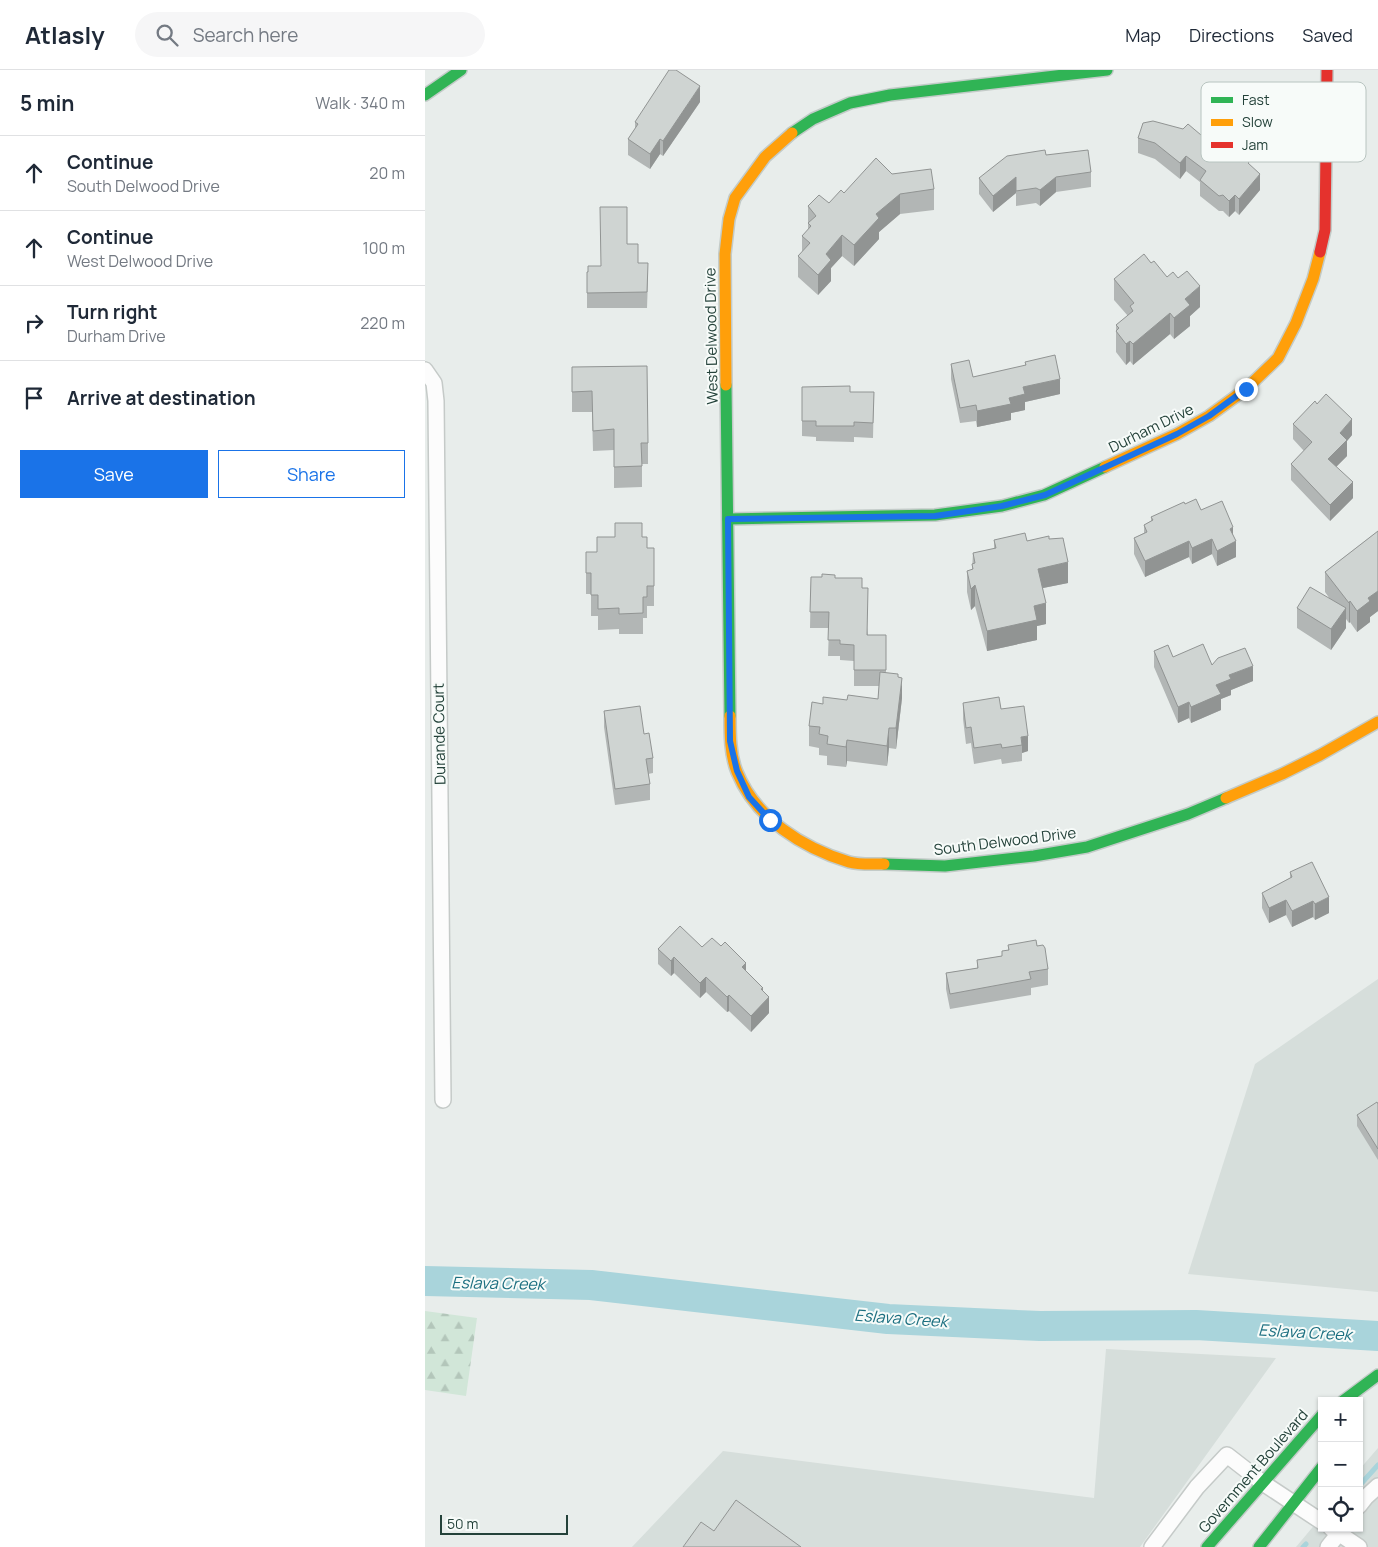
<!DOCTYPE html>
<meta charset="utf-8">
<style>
body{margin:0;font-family:Manrope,sans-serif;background:#f6f6f7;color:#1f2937}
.controls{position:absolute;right:15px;bottom:15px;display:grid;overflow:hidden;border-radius:0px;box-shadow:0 1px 4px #0004}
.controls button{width:45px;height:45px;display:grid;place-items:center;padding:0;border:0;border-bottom:1px solid #e0e1e3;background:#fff;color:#1f2937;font:25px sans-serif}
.scale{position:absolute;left:15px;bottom:12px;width:128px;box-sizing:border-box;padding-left:5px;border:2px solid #24423a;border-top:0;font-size:14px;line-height:18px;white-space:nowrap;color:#24423a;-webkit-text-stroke:4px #f7fbf9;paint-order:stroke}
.stop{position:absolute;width:15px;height:15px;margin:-11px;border:4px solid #1a73e8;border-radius:50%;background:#fff}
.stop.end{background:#1a73e8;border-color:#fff;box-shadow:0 1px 5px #0008}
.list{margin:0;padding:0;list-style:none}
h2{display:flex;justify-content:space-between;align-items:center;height:65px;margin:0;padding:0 20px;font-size:21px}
h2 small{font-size:16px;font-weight:400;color:#747a83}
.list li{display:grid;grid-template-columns:32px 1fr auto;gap:15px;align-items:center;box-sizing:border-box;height:75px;padding:0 20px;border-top:1px solid #e0e1e3}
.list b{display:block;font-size:19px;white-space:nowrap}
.list p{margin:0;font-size:16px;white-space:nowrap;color:#747a83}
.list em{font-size:16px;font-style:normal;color:#747a83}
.actions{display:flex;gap:10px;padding:15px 20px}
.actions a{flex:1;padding:11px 0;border:1px solid #1a73e8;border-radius:0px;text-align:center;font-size:18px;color:#1a73e8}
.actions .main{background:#1a73e8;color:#fff}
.icon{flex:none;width:28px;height:28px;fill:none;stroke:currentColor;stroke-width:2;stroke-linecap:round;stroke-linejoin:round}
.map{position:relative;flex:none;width:953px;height:1477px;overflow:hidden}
header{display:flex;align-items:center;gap:30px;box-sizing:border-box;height:70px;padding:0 25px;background:#fff;border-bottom:1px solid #e0e1e3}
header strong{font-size:24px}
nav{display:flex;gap:28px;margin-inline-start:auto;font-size:18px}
.search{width:350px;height:45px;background:#f6f6f7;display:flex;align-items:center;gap:12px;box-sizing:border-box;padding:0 18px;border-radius:28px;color:#747a83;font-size:19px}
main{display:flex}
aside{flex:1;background:#fff}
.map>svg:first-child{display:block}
.built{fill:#d6dedb}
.forest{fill:url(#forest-firs)}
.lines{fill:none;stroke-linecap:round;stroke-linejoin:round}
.stream{stroke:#a9d4db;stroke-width:5}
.river{stroke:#a9d4db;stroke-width:30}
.street-casing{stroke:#c5cac8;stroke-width:18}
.fast-casing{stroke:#c3cbc8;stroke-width:14}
.slow-casing{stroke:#c3cbc8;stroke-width:14}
.jam-casing{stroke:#c3cbc8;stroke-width:14}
.street{stroke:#fcfcfc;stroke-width:15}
.fast{stroke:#30b455;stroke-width:11}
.slow{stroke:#ff9f0a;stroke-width:11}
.jam{stroke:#e5322d;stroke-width:11}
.wall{fill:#b2b6b5}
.shaded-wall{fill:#919493}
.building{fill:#cfd4d2;stroke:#919493}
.route{stroke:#1a73e8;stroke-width:6}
.labels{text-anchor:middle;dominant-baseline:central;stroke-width:4;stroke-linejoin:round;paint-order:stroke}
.street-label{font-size:15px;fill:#24423a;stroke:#f7fbf9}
.water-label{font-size:16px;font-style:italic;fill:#1c6f80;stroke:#f7fbf9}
.key{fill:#f7fbf9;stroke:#b8c4c0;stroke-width:1}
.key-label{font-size:14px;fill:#24423a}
</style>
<header>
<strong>Atlasly</strong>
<div class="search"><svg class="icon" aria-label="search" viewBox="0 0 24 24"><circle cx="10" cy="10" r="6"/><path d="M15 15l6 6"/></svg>Search here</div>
<nav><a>Map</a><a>Directions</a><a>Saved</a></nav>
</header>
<main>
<aside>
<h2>5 min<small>Walk · 340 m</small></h2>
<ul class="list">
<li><svg class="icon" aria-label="ahead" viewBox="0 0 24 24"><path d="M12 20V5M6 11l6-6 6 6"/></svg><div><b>Continue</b><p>South Delwood Drive</p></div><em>20 m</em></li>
<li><svg class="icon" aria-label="ahead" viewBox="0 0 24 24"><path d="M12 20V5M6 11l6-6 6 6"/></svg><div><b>Continue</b><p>West Delwood Drive</p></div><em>100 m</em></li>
<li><svg class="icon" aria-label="right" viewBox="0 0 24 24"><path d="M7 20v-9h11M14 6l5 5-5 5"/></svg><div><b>Turn right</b><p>Durham Drive</p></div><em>220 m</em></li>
<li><svg class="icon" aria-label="arrive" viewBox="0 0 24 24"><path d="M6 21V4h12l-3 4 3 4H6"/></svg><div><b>Arrive at destination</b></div></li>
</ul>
<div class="actions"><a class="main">Save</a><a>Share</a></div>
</aside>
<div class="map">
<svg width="953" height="1477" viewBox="0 0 953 1477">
<defs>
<pattern id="forest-firs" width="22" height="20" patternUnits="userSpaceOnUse" patternTransform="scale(1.25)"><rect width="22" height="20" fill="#d1e6d8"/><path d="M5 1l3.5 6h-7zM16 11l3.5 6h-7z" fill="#b3c6ba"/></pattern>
</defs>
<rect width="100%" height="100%" fill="#e8edeb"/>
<g class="built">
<polygon points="953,909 953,1222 763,1204 830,994"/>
<polygon points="681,1279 851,1288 715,1477 207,1477 298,1381 669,1428"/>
<polygon points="953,1378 953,1477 871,1477 897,1446 897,1458 934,1458 934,1400"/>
</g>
<polygon class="forest" points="0,1241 52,1248 41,1326 0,1320"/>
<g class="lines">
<g class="stream">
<polyline points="934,1416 953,1395"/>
<polyline points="878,1477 881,1474"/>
</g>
<polyline class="river" points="0,1211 166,1215 463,1249 615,1256 771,1255 953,1266"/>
<defs>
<g id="street">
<polyline points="0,300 9,313 11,331 18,1030"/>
<polyline points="934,1436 941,1427 953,1416"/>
<polyline points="906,1458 934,1477"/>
<polyline points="727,1477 772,1417 802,1385 838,1413 897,1452"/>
<polyline points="903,1477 918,1458"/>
</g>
<g id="fast">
<polyline points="0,25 36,0"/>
<polyline points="367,63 388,49 425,33 465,25 682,0"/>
<polyline points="301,315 305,646"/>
<polyline points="303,449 510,445 577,436 619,425 680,397"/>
<polyline points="459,794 520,796 609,786 662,777 763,744 801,728"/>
<polyline points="918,1331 953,1305"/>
<polyline points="782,1477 897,1345"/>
<polyline points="834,1477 897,1397"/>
</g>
<g id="slow">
<polyline points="301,315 300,184 304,149 310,128 340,87 367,63"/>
<polyline points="680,397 752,364 784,346 821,319 853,288 871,253 888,209 895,182"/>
<path d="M 305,646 C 305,664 305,685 312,702 C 331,749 378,778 424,792 C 434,795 448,794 459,794"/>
<polyline points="801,728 857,704 895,685 953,652"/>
</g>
<polyline id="jam" points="895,182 900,160 902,0"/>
</defs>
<use href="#street" class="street-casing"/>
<use href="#fast" class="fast-casing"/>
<use href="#slow" class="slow-casing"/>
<use href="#jam" class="jam-casing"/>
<use href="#street" class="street"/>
<use href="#fast" class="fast"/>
<use href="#slow" class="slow"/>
<use href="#jam" class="jam"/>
</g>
<g class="wall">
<polygon points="275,32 238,86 235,84 225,99 203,85 203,69 210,59 210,52"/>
<polygon points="713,68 789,76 802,79 826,96 835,120 814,145 810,141 804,147 798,141 794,141 775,126 775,112 761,101 755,109 730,89 713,83"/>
<polygon points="621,85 666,102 666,117 631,122 615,136 611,133 591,136 591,123 568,142 554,124 554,108"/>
<polygon points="467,104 509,119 509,140 475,144 454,162 454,169 429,196 417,186 406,198 406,211 393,225 373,207 373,186 377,182 377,166 383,160 383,136 404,133 419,123"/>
<polygon points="213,193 223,209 222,238 162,238 162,202 176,196"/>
<polygon points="726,193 775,237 765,246 765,256 749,269 745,264 708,295 705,291 701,295 691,282 691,255 703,246 689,230 689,209"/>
<polygon points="600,292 635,324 600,332 600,340 586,343 586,350 552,357 551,351 535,353 526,309 526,294 548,307 600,296"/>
<polygon points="147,297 223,373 223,394 217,394 217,417 189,418 189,380 168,381 167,342 147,342"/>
<polygon points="377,317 425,322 449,322 448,368 429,367 429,372 391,371 391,367 377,366"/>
<polygon points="868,354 927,365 922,371 922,386 911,397 928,428 905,451 866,410 866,394 879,381 868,369"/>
<polygon points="760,434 808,465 811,487 792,496 787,484 767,494 764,487 720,507 709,484 709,468 719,463 719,455 726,451 726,447"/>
<polygon points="953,461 953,541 945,547 945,552 932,562 925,552 924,553 921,549 921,558 906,580 872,558 872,538 905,529 900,522 900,502"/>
<polygon points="217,467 222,478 229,478 229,536 222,536 222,548 218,548 218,564 194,564 194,559 173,560 173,546 166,546 166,524 161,524 161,482 172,482"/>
<polygon points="624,469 643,513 618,518 621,554 612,556 612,570 562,581 550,536 546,540 542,522 542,501 547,500 548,483 569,479 569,470 602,471"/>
<polygon points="386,507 397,507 410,508 437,518 443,565 461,565 461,603 473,607 477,628 471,679 464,678 462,696 422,691 421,697 402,695 402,686 394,685 394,678 384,676 384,656 398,634 422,630 453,629 454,616 429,616 429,591 415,590 415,586 403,586 404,558 385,558"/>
<polygon points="729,581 748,587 787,595 828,611 806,620 806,625 796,629 796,640 766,653 764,648 753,653 729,597"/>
<polygon points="538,633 576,639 603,681 597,683 597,691 577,694 576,689 549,694 546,673 541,674 538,649"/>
<polygon points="179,641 219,664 228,688 228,703 223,704 225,714 225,730 190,735 179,657"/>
<polygon points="865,802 904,843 890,850 888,847 867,857 861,845 844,853 837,838 837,823 865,808"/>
<polygon points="583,875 612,876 623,899 623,915 606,918 606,925 525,939 521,919 521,903 552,898 552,890 577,886 577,881 583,881"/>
<polygon points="277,877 321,901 338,921 344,943 326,962 304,941 302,942 281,922 275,928 249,903 246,906 233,894 233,879"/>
<polygon points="953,1034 953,1090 932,1056 932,1045"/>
</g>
<g class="shaded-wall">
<polygon points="275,16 275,32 238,86 238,71"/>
<polygon points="235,69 235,84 225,99 225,84"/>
<polygon points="761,86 761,101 755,109 755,93"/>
<polygon points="835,104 835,120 814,145 814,129"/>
<polygon points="591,107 591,123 568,142 568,126"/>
<polygon points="631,107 631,122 615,136 615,120"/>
<polygon points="475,124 475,144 454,162 454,169 429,196 429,175 451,144"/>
<polygon points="810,125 810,141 804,147 804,131"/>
<polygon points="417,165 417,186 406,198 406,211 393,225 393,205 401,184"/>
<polygon points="775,216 775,237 765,246 765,256 749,269 749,248 760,229"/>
<polygon points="745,243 745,264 708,295 708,274"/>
<polygon points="705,271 705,291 701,295 701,274"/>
<polygon points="635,309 635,324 600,332 600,340 586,343 586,350 552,357 552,341 584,328 598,317"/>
<polygon points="927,349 927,365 922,371 922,386 903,405 903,389 915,363"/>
<polygon points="928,412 928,428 905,451 905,435"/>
<polygon points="808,457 808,473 805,459"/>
<polygon points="787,469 787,484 767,494 767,478"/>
<polygon points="764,471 764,487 720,507 720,491"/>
<polygon points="811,471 811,487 792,496 792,481"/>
<polygon points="643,492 643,513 613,519 613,499"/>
<polygon points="550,515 550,536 546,540 546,519"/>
<polygon points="953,521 953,541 945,547 945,552 932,562 932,541 943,528"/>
<polygon points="925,531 925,552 924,553 924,533"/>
<polygon points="621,533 621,554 612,556 612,570 562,581 562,561 609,536"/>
<polygon points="921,538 921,558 906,580 906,559"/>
<polygon points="828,596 828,611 806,620 806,625 796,629 796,640 766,653 766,637 804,605"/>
<polygon points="477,608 477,628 471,679 471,658"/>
<polygon points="764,632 764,648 753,653 753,637"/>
<polygon points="464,658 464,678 462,696 462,676"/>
<polygon points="603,666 603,681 597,683 597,675 596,667"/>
<polygon points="422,670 422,691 421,697 421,677"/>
<polygon points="904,827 904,843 890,850 890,834"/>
<polygon points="861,830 861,845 844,853 844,838"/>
<polygon points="888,831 888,847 867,857 867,841"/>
<polygon points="249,887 249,903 246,906 246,891"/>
<polygon points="321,893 321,908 317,897"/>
<polygon points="281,907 281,922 275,928 275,913"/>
<polygon points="338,918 338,933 344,927 344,943 326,962 326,946 336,919"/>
<polygon points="304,925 304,941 302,942 302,927"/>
</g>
<g class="building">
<polygon points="244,0 251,0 275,16 238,71 235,69 225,84 203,69 213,54 210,52"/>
<polygon points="728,51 758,59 763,54 789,76 793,71 802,79 806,74 826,90 823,93 835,104 814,129 810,125 804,131 798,125 794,126 775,110 781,101 761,86 755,93 730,73 713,68 718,53"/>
<polygon points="620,80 621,85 663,80 666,102 631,107 615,120 611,118 591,121 591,107 568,126 554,108 582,86"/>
<polygon points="451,88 467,104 506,99 509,119 475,124 451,144 454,148 429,175 417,165 401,184 406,190 393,205 373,186 385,173 377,166 386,156 383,153 391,146 383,136 394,125 404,133 416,120 419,123"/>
<polygon points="175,137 202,137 202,174 213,174 213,193 223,193 222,222 162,223 162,202 163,202 163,196 176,196"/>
<polygon points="719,184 726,193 729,191 742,207 748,202 753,208 762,201 775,216 760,229 765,235 749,248 745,243 708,274 705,271 701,274 691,261 694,258 691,255 708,241 705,236 709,233 689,209"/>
<polygon points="630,285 635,309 598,317 600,324 584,328 586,334 552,341 551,335 535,338 526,294 544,290 548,307 601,295 600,292"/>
<polygon points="222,296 223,373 216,373 217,396 189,397 189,359 168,361 167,321 147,322 147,297"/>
<polygon points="425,316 425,322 449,322 448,353 429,352 429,356 391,356 391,351 377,351 377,317"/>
<polygon points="901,324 927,349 915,363 922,370 903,389 928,412 905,435 866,394 887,372 868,354 890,331 892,334"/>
<polygon points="771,429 776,440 797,431 808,457 805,459 811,471 792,481 787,469 767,478 764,471 720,491 709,468 722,462 719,455 728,450 726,447 759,432 760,434"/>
<polygon points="190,453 217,453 217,467 222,467 222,478 229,478 229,516 222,516 222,527 218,527 218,543 194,544 194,538 173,539 173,525 166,525 166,503 161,503 161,482 172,482 172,467 190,467"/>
<polygon points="953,461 953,521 943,528 945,531 932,541 925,531 924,533 900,502"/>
<polygon points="600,463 602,471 624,466 624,469 638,468 643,492 613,499 621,533 609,536 612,550 562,561 550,515 546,519 542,501 548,499 547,494 550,493 548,483 571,478 569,470"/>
<polygon points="397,504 410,505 410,508 437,508 437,518 443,518 442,565 461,565 461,600 429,600 429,575 415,574 415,570 403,570 404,542 385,542 386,507 397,507"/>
<polygon points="885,517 921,538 906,559 872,538"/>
<polygon points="778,574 787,595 793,588 820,578 828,596 804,605 806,609 791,615 796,624 766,637 764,632 753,637 729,581 743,575 748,587"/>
<polygon points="455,602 473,604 473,607 477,608 471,658 464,658 462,676 422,670 421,677 402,674 403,666 394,664 395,657 384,656 387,632 398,634 398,627 422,630 423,625 453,629"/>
<polygon points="574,627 576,639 599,636 603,666 596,667 597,675 577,678 576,674 549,678 546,657 541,658 538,633"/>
<polygon points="215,636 219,664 224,663 228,688 221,689 225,714 190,719 179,641"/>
<polygon points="887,792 904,827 890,834 888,831 867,841 861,830 844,838 837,823 867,807 865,802"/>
<polygon points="255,856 277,877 287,868 296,876 300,872 321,893 317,897 338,918 336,919 344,927 326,946 304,925 302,927 281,907 275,913 249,887 246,891 233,879"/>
<polygon points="611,870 612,876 618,875 620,878 623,899 604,902 606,909 525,924 521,903 553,898 552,890 577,886 577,881 584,880 583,875"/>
<polygon points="952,1032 953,1034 953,1079 932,1045"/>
<polygon points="311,1430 376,1477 258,1477 276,1452 289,1461"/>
</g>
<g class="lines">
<polyline class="route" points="345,750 324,727 312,701 305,671 303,449 510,446 577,436 620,425 752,364 784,346 821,319"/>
</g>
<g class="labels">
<g class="street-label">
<text transform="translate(286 266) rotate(-91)">West Delwood Drive</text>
<text transform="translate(726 358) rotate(-26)">Durham Drive</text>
<text transform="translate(14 664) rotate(-91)">Durande Court</text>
<text transform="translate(580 771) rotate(-7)">South Delwood Drive</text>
<text transform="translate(828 1401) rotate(-49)">Government Boulevard</text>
</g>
<g class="water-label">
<text transform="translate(73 1213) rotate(1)">Eslava Creek</text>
<text transform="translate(476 1248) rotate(4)">Eslava Creek</text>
<text transform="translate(880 1262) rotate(3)">Eslava Creek</text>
</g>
</g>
<rect x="776" y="12" width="165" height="80" rx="8" class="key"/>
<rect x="786" y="27" width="22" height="6" fill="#30b455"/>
<rect x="786" y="49" width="22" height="7" fill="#ff9f0a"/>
<rect x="786" y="72" width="22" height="6" fill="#e5322d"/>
<g class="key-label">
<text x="817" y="35">Fast</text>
<text x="817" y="57">Slow</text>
<text x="817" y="80">Jam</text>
</g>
</svg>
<div class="controls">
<button>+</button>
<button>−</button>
<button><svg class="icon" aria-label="locate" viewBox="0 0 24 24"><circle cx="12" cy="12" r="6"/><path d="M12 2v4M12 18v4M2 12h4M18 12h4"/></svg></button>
</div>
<div class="scale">50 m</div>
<div class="stop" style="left:345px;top:750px"></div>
<div class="stop end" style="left:821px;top:319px"></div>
</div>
</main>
